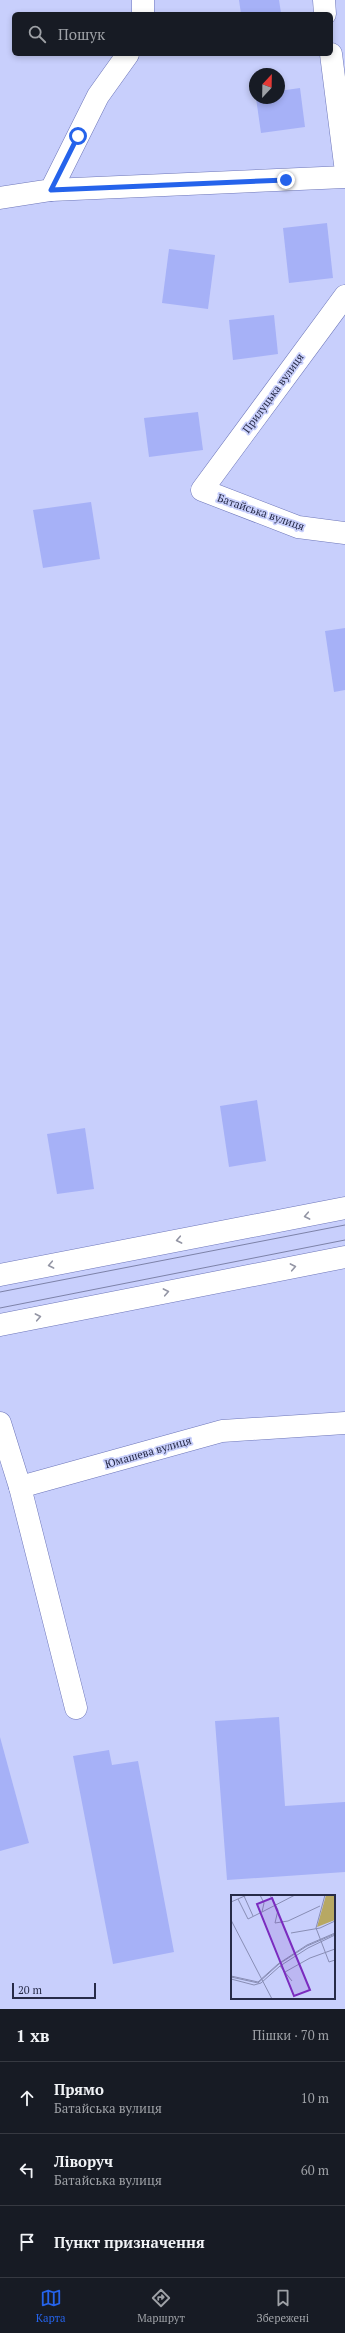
<!DOCTYPE html>
<html lang="uk">
<meta charset="utf-8">
<style>
body{margin:0;font-family:"PT Serif",serif;background:#20242c;color:#f1f3f6}
.compass{position:absolute;left:249px;top:68px;width:36px;height:36px;border-radius:50%;background:#171b24;box-shadow:0 2px 6px #0003;rotate:22deg}
.scale{position:absolute;left:12px;bottom:10px;width:84px;box-sizing:border-box;padding-left:4px;border:2px solid #272b48;border-top:0;font-size:11px;line-height:14px;white-space:nowrap;color:#272b48;-webkit-text-stroke:3px #c8cffc;paint-order:stroke}
.stop{position:absolute;width:12px;height:12px;margin:-9px;border:3px solid #2563eb;border-radius:50%;background:#fff}
.stop.end{background:#2563eb;border-color:#fff;box-shadow:0 1px 4px #0008}
.list{margin:0;padding:0;list-style:none}
h2{display:flex;justify-content:space-between;align-items:center;height:52px;margin:0;padding:0 16px;font-size:17px}
h2 small{font-size:13px;font-weight:400;color:#9ea1a6}
.list li{display:grid;grid-template-columns:26px 1fr auto;gap:12px;align-items:center;box-sizing:border-box;height:72px;padding:0 16px;border-top:1px solid #363941}
.list b{display:block;font-size:15px;white-space:nowrap}
.list p{margin:0;font-size:13px;white-space:nowrap;color:#9ea1a6}
.list em{font-size:13px;font-style:normal;color:#9ea1a6}
.icon{flex:none;width:22px;height:22px;fill:none;stroke:currentColor;stroke-width:2;stroke-linecap:round;stroke-linejoin:round}
.map{position:relative;flex:none;width:345px;height:2009px;overflow:hidden}
.search{position:absolute;background:#171b24;box-shadow:0 2px 6px #0003;left:12px;right:12px;top:12px;height:44px;display:flex;align-items:center;gap:10px;box-sizing:border-box;padding:0 14px;border-radius:6px;color:#9ea1a6;font-size:15px}
.sheet{height:268px;background:#171b24}
nav{display:flex;justify-content:space-around;align-items:center;box-sizing:border-box;height:56px;border-top:1px solid #363941;background:#171b24;font-size:11px;color:#9ea1a6}
nav a{display:grid;justify-items:center;gap:2px}
nav .on{color:#2563eb}
.map>svg:first-child{display:block}
.building{fill:#a6b1f7}
.lines{fill:none;stroke-linecap:round;stroke-linejoin:round}
.minor-casing{stroke:#6d76b9;stroke-width:23}
.major-casing{stroke:#6d76b9;stroke-width:23}
.minor{stroke:#fff;stroke-width:22}
.major{stroke:#fff;stroke-width:22}
.tram{stroke:#7d82a8;stroke-width:1}
.oneway{stroke:#9395a4}
.route{stroke:#2563eb;stroke-width:5}
.labels{text-anchor:middle;dominant-baseline:central;stroke-width:3.5;stroke-linejoin:round;paint-order:stroke}
.street-label{font-size:11px;fill:#272b48;stroke:#c8cffc}
.inset-road{fill:none;stroke:#888db4;stroke-width:1}
.view{fill:#7b2cbf;fill-opacity:0.15;stroke:#7b2cbf;stroke-width:2}
.inset-edge{fill:none;stroke:#272b48;stroke-width:2}
</style>
<div class="map">
<svg width="345" height="2009" viewBox="0 0 345 2009">
<rect width="100%" height="100%" fill="#c8cffc"/>
<g class="building">
<polygon points="239,0 279,0 281,13 241,14"/>
<polygon points="300,88 305,127 261,133 256,98 279,98 279,91"/>
<polygon points="327,223 333,278 289,283 283,228"/>
<polygon points="169,249 215,255 208,309 162,303"/>
<polygon points="274,315 278,354 233,360 229,320"/>
<polygon points="198,412 203,450 149,457 144,418"/>
<polygon points="91,502 100,559 43,568 33,510"/>
<polygon points="345,628 345,690 334,692 325,631"/>
<polygon points="257,1100 266,1161 229,1167 220,1106"/>
<polygon points="85,1128 94,1189 57,1194 47,1134"/>
<polygon points="279,1717 285,1806 345,1802 345,1872 227,1880 215,1721"/>
<polygon points="0,1737 29,1843 0,1851"/>
<polygon points="109,1750 112,1765 138,1761 174,1952 113,1964 73,1756"/>
</g>
<g class="lines">
<defs>
<g id="minor">
<polyline points="143,0 143,14"/>
<polyline points="324,0 325,14"/>
<polyline points="331,54 345,164"/>
<polyline points="51,190 345,177"/>
<polyline points="0,198 51,190 98,96 128,54"/>
<polyline points="345,296 202,490 298,527 345,533"/>
<polyline points="0,1423 20,1487 76,1708"/>
<polyline points="20,1487 222,1431 345,1423"/>
</g>
<g id="major">
<polyline points="0,1275 345,1208"/>
<polyline points="0,1325 345,1257"/>
</g>
</defs>
<use href="#minor" class="minor-casing"/>
<use href="#major" class="major-casing"/>
<use href="#minor" class="minor"/>
<use href="#major" class="major"/>
<g class="tram">
<polyline points="0,1292 345,1225"/>
<polyline points="0,1308 345,1240"/>
</g>
</g>
<defs><path id="oneway-chevron" d="M-2-3.5L2.5 0L-2 3.5" fill="none" stroke-width="1.6" stroke-linecap="round" stroke-linejoin="round"/></defs>
<g class="oneway">
<use href="#oneway-chevron" transform="translate(307 1216) rotate(169)"/>
<use href="#oneway-chevron" transform="translate(179 1240) rotate(169)"/>
<use href="#oneway-chevron" transform="translate(51 1265) rotate(169)"/>
<use href="#oneway-chevron" transform="translate(293 1267) rotate(-11)"/>
<use href="#oneway-chevron" transform="translate(166 1292) rotate(-11)"/>
<use href="#oneway-chevron" transform="translate(38 1317) rotate(-11)"/>
</g>
<g class="lines">
<polyline class="route" points="78,136 51,190 286,180"/>
</g>
<g class="labels">
<g class="street-label">
<text transform="translate(273 393) rotate(-54)">Прилуцька вулиця</text>
<text transform="translate(261 512) rotate(19)">Батайська вулиця</text>
<text transform="translate(148 1452) rotate(-16)">Юмашева вулиця</text>
</g>
</g>
<g transform="translate(231 1895)">
<rect width="104" height="104" fill="#c8cffc"/>
<path d="M 95,0 L 104,0 L 104,25 L 86,32 Z" fill="#b7a863"/>
<path class="inset-road" d="M 39,0 L 47,15 L 44,28 L 57,26 L 89,11M 94,0 L 85,33 L 98,67 L 104,65M 13,1 L 22,21M 7,4 L 17,24 L 31,17 L 33,8 L 29,0M 0,7 L 16,0M 31,17 L 64,0M 0,25 L 41,104M 60,38 L 89,33 L 104,26M 49,71 L 61,86M 54,77 L 79,63 L 104,54M 0,81 L 27,87 L 47,69 L 76,50 L 104,38M 0,82 L 27,88 L 48,69 L 76,51 L 104,39M 0,84 L 23,90 L 30,88 L 49,71 L 77,53 L 104,40"/>
<path class="view" d="M 41,3 L 79,95 L 63,101 L 26,9 Z"/>
<rect width="104" height="104" class="inset-edge"/>
</g>
</svg>
<svg class="compass" viewBox="-18 -18 36 36"><path d="M0-13l5 13h-10z" fill="#e53935"/><path d="M0 13l5-13h-10z" fill="#9ea1a6"/></svg>
<div class="scale">20 m</div>
<div class="stop" style="left:78px;top:136px"></div>
<div class="stop end" style="left:286px;top:180px"></div>
<div class="search"><svg class="icon" aria-label="search" viewBox="0 0 24 24"><circle cx="10" cy="10" r="6"/><path d="M15 15l6 6"/></svg>Пошук</div>
</div>
<section class="sheet">
<h2>1 хв<small>Пішки · 70 m</small></h2>
<ul class="list">
<li><svg class="icon" aria-label="ahead" viewBox="0 0 24 24"><path d="M12 20V5M6 11l6-6 6 6"/></svg><div><b>Прямо</b><p>Батайська вулиця</p></div><em>10 m</em></li>
<li><svg class="icon" aria-label="left" viewBox="0 0 24 24"><path d="M17 20v-9H6M10 6l-5 5 5 5"/></svg><div><b>Ліворуч</b><p>Батайська вулиця</p></div><em>60 m</em></li>
<li><svg class="icon" aria-label="arrive" viewBox="0 0 24 24"><path d="M6 21V4h12l-3 4 3 4H6"/></svg><div><b>Пункт призначення</b></div></li>
</ul>
</section>
<nav>
<a class="on"><svg class="icon" aria-label="map" viewBox="0 0 24 24"><path d="M3 6l6-2 6 2 6-2v14l-6 2-6-2-6 2zM9 4v14M15 6v14"/></svg>Карта</a>
<a><svg class="icon" aria-label="directions" viewBox="0 0 24 24"><path d="M12 3l9 9-9 9-9-9zM9 14v-3h6M13 9l2 2-2 2"/></svg>Маршрут</a>
<a><svg class="icon" aria-label="saved" viewBox="0 0 24 24"><path d="M7 4h10v16l-5-4-5 4z"/></svg>Збережені</a>
</nav>
